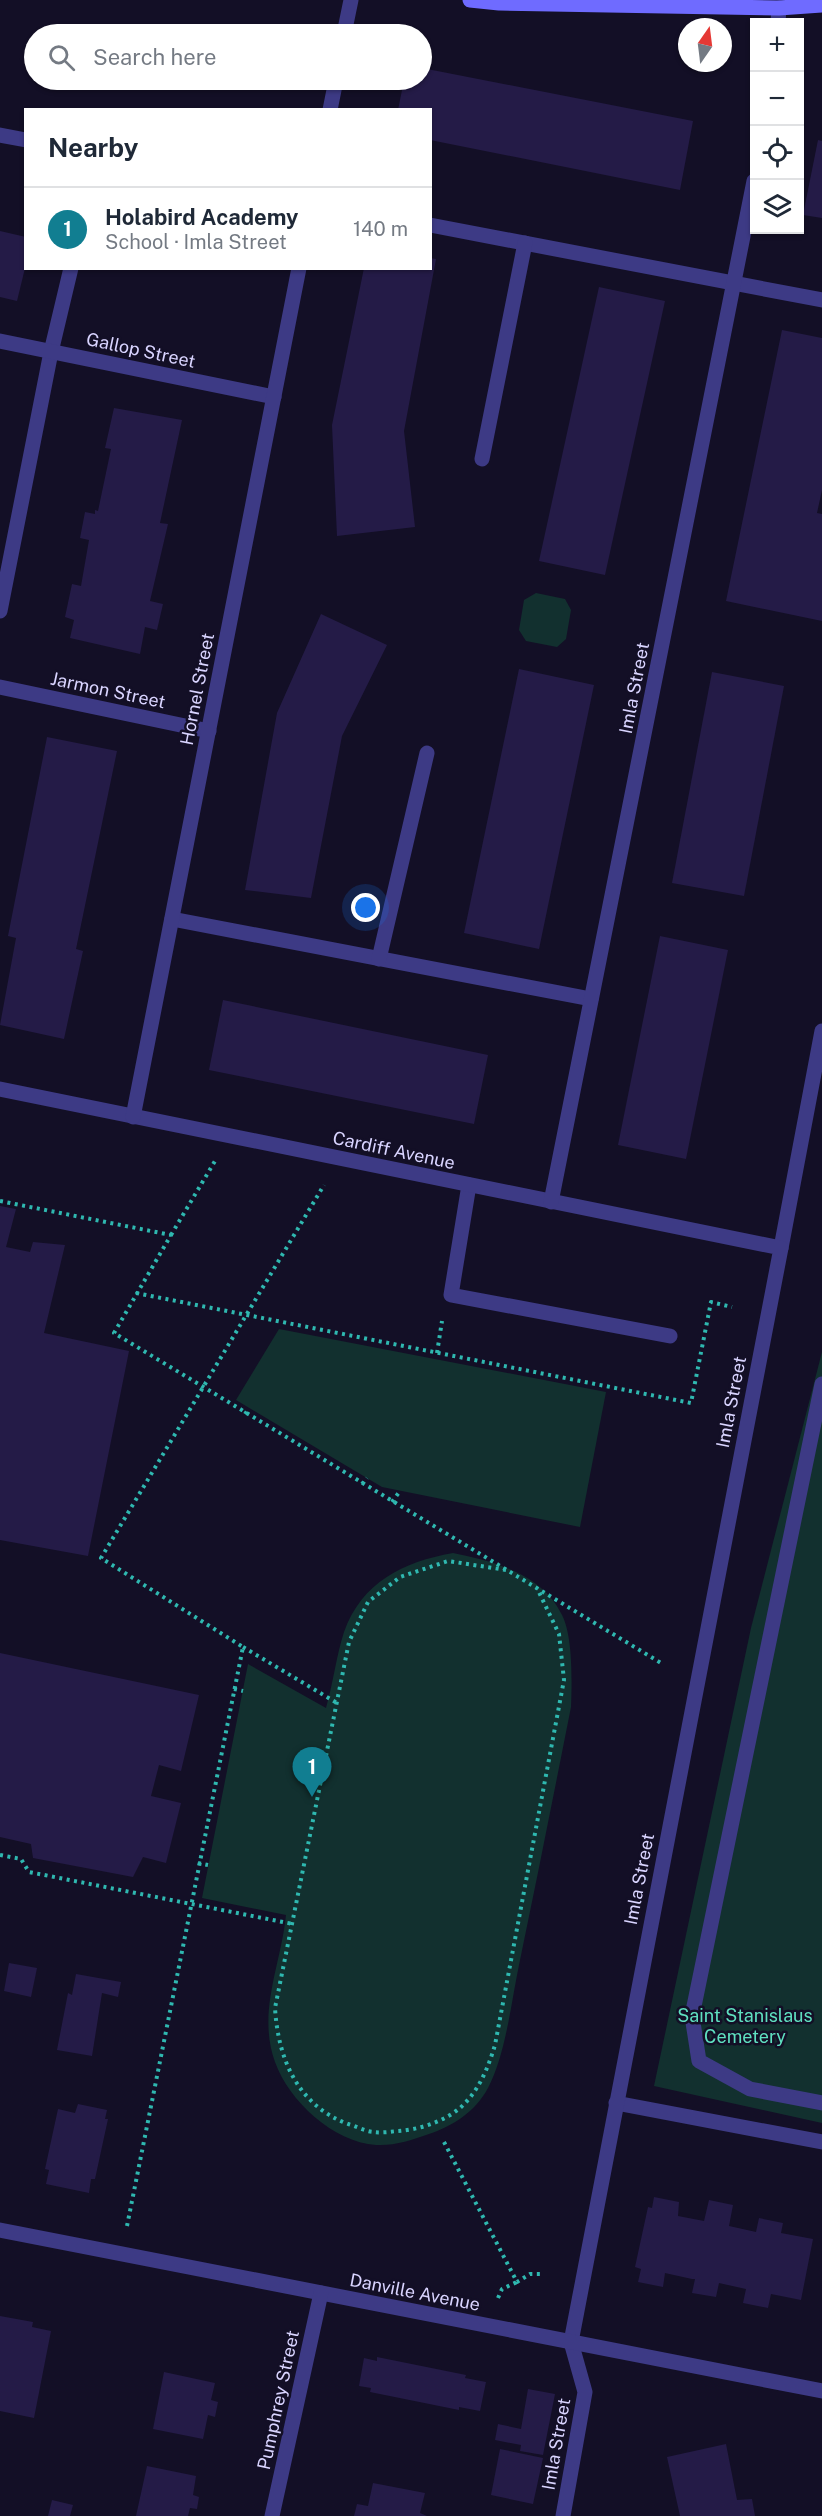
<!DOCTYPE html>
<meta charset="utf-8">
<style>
body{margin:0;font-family:"Public Sans",sans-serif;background:#f2f2f3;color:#1f2937}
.controls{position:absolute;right:18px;top:18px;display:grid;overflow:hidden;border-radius:0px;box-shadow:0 2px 4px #0004}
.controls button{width:54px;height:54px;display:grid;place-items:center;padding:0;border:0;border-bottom:2px solid #e0e1e3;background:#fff;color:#1f2937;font:30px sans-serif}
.compass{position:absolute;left:678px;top:18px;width:54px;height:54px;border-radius:50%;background:#fff;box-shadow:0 2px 4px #0004;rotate:14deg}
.you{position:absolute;left:366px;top:908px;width:21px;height:21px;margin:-15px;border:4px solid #fff;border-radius:50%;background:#1a73e8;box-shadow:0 0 0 9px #1a73e833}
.badge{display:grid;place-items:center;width:39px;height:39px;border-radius:50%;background:#117e91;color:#fff;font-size:20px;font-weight:700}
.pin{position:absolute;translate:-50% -50px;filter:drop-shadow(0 2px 3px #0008)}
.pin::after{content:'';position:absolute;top:32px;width:21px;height:18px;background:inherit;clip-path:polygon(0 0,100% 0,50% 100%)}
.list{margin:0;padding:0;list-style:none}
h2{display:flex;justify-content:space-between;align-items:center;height:78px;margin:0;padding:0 24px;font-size:26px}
h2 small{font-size:20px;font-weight:400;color:#747a83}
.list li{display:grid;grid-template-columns:39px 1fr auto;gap:18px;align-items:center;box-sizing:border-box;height:84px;padding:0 24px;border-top:2px solid #e0e1e3}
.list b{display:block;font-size:22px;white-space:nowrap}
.list p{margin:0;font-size:20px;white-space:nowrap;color:#747a83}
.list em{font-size:20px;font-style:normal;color:#747a83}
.icon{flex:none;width:33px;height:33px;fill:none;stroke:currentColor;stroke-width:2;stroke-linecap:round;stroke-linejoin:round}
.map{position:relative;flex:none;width:822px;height:2516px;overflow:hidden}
.search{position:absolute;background:#fff;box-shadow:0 2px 4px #0004;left:24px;top:24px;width:408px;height:66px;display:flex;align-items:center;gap:15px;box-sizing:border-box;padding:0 21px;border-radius:33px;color:#747a83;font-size:22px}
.panel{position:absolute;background:#fff;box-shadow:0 2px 4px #0004;left:24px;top:108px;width:408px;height:162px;border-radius:0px}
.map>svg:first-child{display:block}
.green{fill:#12302f}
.building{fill:#241b47}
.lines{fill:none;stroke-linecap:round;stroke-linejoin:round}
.path{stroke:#2fb8b0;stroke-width:4;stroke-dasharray:3 4.5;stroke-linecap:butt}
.service{stroke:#3d3a85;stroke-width:15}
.minor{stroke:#3d3a85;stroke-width:15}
.secondary{stroke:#6f6bff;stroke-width:15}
.labels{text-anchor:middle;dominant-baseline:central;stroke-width:5;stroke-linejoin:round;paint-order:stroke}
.street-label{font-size:18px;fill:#d9d4ff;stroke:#130f26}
.park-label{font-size:18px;fill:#5fe0c0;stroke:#130f26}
</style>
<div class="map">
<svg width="822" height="2516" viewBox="0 0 822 2516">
<rect width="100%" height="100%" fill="#130f26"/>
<g class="green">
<polygon points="536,593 565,599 571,610 566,639 557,647 526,641 519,630 524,600"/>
<polygon points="279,1329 606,1392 580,1527 382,1487 236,1400"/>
<polygon points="822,1352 822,2123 654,2086 751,1628"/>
<path d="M 453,1553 C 493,1561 543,1574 562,1615 C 573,1636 572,1683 571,1707 C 554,1793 537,1879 519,1965 C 511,2003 506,2053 488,2088 C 475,2112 453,2126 429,2134 C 412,2140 394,2146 376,2145 C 333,2142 289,2101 275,2062 C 257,2012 281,1965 286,1915 L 202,1898 L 248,1664 L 326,1708 C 333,1684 336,1657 344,1632 C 362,1582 403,1562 453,1553 Z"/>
</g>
<g class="building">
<polygon points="422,68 693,121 680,190 430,140 430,110 398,110 404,80 422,80"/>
<polygon points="818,140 822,141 822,218 803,215"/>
<polygon points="0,231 26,237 26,264 17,301 0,297"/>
<polygon points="430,258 436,259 404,431 415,527 337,536 332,425 364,268 430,268"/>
<polygon points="599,287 665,301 605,575 539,561"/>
<polygon points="782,330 822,338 822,490 817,513 822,514 822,621 726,601"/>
<polygon points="114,408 182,420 160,523 168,524 150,601 163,604 157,630 145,627 140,654 70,638 74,620 65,617 72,584 81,586 89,540 80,538 85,512 95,514 95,510 98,511 111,449 105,448"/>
<polygon points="321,614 387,645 342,736 311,898 245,890 277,713"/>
<polygon points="519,669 594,685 539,949 464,933"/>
<polygon points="712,672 784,686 744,896 672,883"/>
<polygon points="47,737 117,751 76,949 83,951 64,1039 0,1025 16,938 8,936"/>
<polygon points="660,936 728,950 686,1159 618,1145"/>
<polygon points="223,1000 488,1055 474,1124 209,1070"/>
<polygon points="0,1206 16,1209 6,1247 30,1252 33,1242 65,1245 44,1333 129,1351 88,1556 0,1540"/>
<polygon points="0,1653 199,1695 181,1771 159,1765 151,1796 181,1803 166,1863 143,1857 133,1877 33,1858 31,1844 0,1837"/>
<polygon points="9,1963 37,1968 31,1997 4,1991"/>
<polygon points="76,1974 121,1982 118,1997 102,1993 92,2056 57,2050 68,1993 72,1995"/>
<polygon points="78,2104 107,2110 105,2119 108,2119 95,2179 91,2179 89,2193 46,2184 49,2170 45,2169 58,2109 75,2113"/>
<polygon points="654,2197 679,2202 678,2216 704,2221 709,2200 733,2205 729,2226 756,2232 759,2218 783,2223 781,2233 813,2239 801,2300 771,2294 768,2308 743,2303 746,2289 719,2283 716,2297 692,2293 695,2279 692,2279 665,2273 663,2287 638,2282 641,2269 635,2267 648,2207 652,2208"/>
<polygon points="0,2316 33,2322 32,2327 51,2331 34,2418 0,2411"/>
<polygon points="377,2357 466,2375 465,2378 486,2382 480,2411 459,2407 459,2410 370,2392 371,2388 359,2386 364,2358 377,2361"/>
<polygon points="164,2372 215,2383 211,2400 218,2402 215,2417 208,2415 203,2439 153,2429"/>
<polygon points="528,2389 555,2394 543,2455 520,2451 521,2445 495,2440 498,2424 521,2429"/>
<polygon points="726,2444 737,2500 752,2499 755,2516 680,2516 667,2457"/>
<polygon points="500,2449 543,2458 533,2504 491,2495"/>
<polygon points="147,2466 196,2476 193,2495 199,2497 197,2509 190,2508 188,2516 136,2516"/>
<polygon points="373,2483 425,2493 420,2513 427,2516 354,2516 357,2504 368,2506"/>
<polygon points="52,2500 73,2505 70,2516 48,2516"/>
</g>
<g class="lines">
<g class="path">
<polyline points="0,1201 171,1235 114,1333 661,1663"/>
<polyline points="171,1235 215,1161"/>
<polyline points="136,1293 691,1403 711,1302 732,1307"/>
<polyline points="437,1353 442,1321"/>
<polyline points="245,1414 249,1408"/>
<polyline points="362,1484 367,1478"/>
<polyline points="392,1502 400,1491"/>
<path d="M 506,1570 L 448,1561 L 400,1577 L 368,1602 L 349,1642 L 275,2008 C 278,2058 297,2105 348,2124 C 356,2126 366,2132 374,2132 C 381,2133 389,2132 397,2131 C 418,2130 443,2122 460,2108 C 479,2091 488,2068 495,2045 L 564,1680 L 559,1634 L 537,1588"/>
<polyline points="243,1647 337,1703"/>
<polyline points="234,1689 243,1691"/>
<polyline points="0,1855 21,1859 29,1872 293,1924"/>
<polyline points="198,1863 208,1865"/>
<polyline points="444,2142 517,2282 530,2274 541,2274"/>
<polyline points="127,2226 243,1647 101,1558 324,1185"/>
<polyline points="498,2298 502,2289 517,2282"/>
</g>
<g class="service">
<polyline points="0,135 26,140"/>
<polyline points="430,225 822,300"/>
<polyline points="482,459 525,243"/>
<polyline points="0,611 51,352 71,268"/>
<polyline points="172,919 591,999"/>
<polyline points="379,959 427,753"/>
<polyline points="469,1185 451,1295 670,1336"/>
<polyline points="781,1248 822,1031"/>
<polyline points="822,1384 692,2016 699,2061 750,2089 822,2103"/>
<polyline points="616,2103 822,2142"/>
<polyline points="563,2516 585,2392 571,2342"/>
</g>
<g class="minor">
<polyline points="778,22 779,8"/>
<polyline points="344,34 351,0"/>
<polyline points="330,110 336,80"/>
<polyline points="0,341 274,397"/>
<polyline points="0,687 209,731"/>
<polyline points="0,1089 781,1248 571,2342"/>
<polyline points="133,1117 299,268"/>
<polyline points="551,1202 754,181"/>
<polyline points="0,2230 822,2391"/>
<polyline points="272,2516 321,2293"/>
</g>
<polyline class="secondary" points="470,0 499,3 779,8 822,5"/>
</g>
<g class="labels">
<g class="street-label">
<text transform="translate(141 350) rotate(12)">Gallop Street</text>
<text transform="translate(634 688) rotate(-79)">Imla Street</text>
<text transform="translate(197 689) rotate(-79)">Hornel Street</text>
<text transform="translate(108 690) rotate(12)">Jarmon Street</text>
<text transform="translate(394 1150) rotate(12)">Cardiff Avenue</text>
<text transform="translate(731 1402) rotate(-79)">Imla Street</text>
<text transform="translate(639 1879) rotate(-79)">Imla Street</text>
<text transform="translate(415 2292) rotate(11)">Danville Avenue</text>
<text transform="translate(278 2400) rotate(-78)">Pumphrey Street</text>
<text transform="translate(556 2444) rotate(-80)">Imla Street</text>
</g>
<g class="park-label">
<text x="745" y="2015">Saint Stanislaus<tspan x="745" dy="21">Cemetery</tspan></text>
</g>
</g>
</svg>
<div class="controls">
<button>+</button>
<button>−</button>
<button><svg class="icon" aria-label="locate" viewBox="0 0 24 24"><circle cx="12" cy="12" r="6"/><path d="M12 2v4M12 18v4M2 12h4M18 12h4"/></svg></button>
<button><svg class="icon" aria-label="layers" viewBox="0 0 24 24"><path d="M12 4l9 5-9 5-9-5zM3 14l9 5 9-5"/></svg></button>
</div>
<svg class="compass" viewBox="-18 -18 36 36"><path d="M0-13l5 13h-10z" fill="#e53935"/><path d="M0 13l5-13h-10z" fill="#747a83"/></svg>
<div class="you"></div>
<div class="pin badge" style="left:312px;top:1797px">1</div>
<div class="search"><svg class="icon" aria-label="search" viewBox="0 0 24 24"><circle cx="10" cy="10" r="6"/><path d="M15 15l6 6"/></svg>Search here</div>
<section class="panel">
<h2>Nearby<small></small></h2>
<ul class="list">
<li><span class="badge">1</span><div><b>Holabird Academy</b><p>School · Imla Street</p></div><em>140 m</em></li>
</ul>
</section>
</div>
